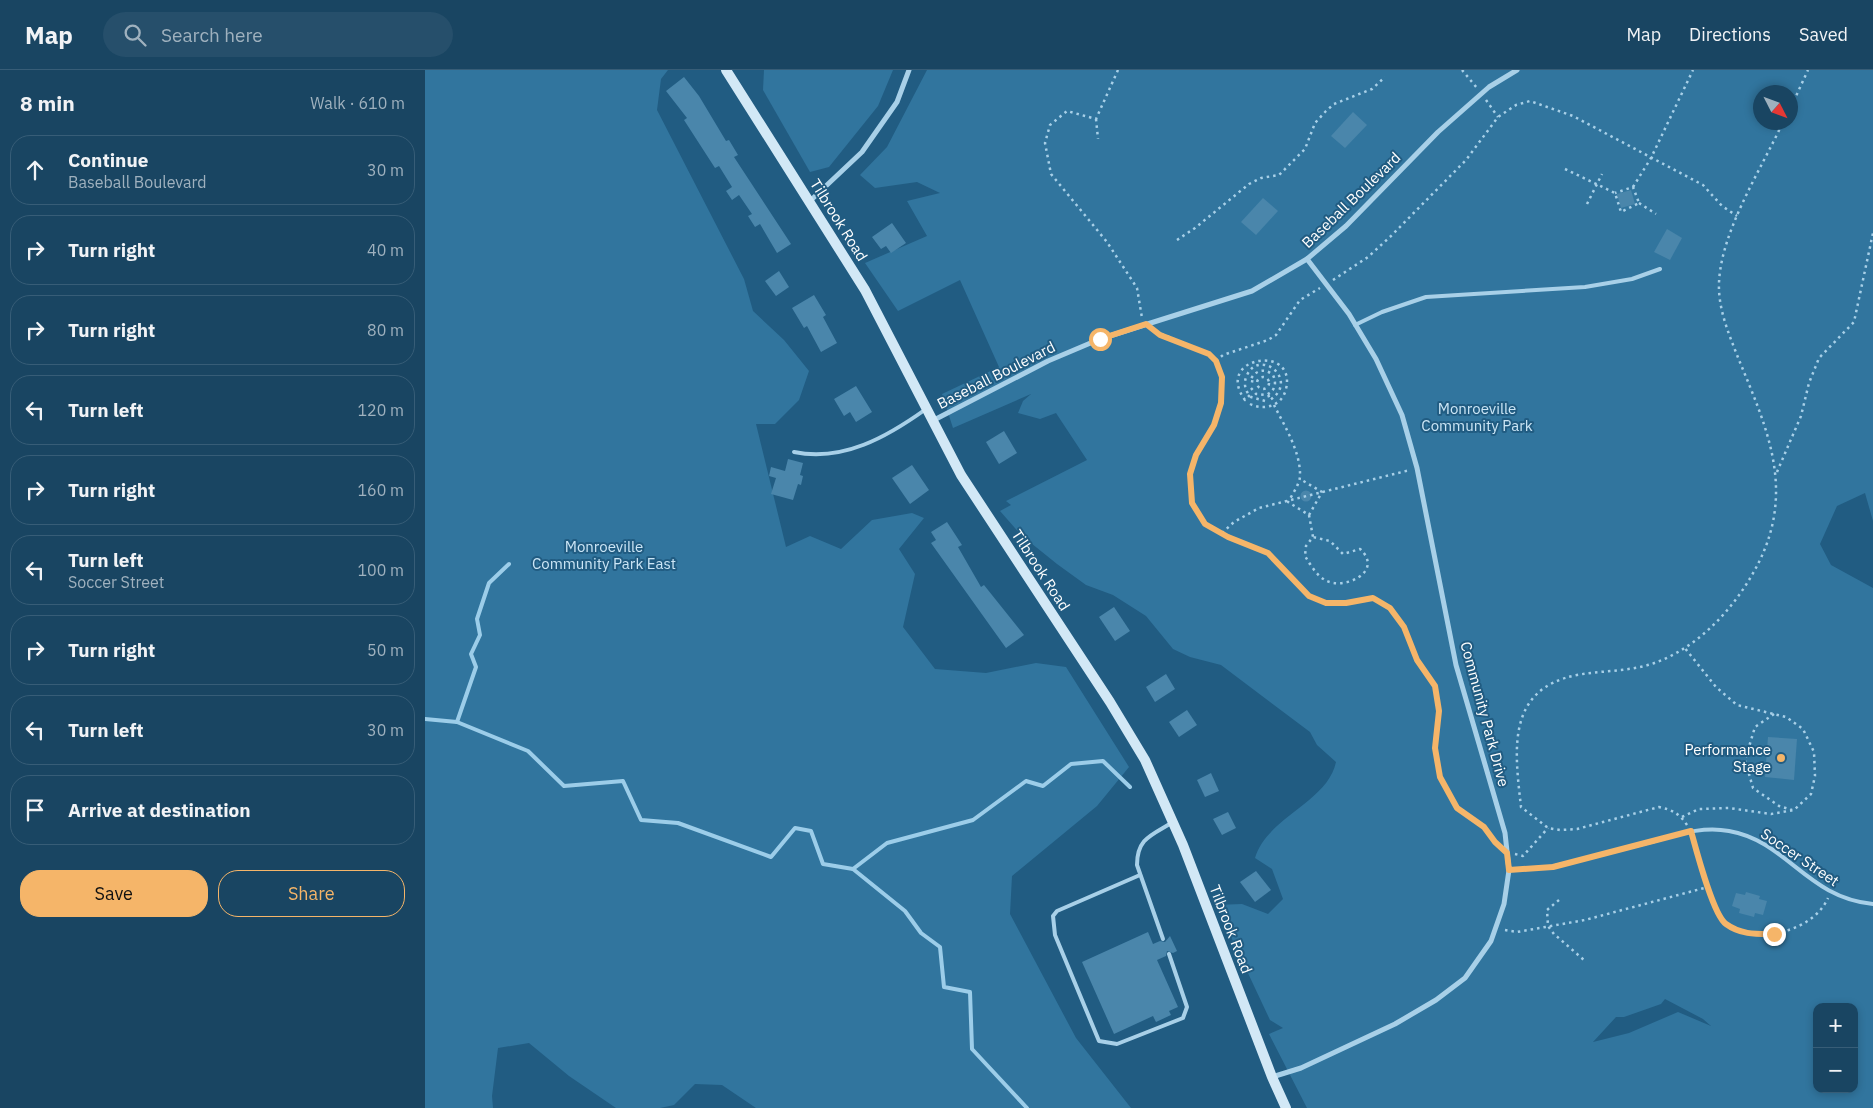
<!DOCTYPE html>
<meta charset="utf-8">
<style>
body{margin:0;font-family:"IBM Plex Sans",sans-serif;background:#264f6b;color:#f1f3f6}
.controls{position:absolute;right:15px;bottom:15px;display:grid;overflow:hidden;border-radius:10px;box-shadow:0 2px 8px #0003}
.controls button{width:45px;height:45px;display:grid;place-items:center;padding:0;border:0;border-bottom:1px solid #375d77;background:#194562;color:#f1f3f6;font:25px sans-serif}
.compass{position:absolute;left:1328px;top:15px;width:45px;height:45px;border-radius:50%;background:#194562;box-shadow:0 2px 8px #0003;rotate:132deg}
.stop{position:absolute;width:15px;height:15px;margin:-11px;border:4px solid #f5b569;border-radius:50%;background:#fff}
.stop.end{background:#f5b569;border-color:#fff;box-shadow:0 1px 5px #0008}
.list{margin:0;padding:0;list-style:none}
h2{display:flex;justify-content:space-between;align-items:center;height:65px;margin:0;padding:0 20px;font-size:21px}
h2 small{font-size:16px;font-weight:400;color:#9fb1be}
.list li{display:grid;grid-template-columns:32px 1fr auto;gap:15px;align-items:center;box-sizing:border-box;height:70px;margin:0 10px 10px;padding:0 10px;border:1px solid #375d77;border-radius:20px}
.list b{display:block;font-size:19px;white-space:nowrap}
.list p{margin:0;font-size:16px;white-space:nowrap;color:#9fb1be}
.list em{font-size:16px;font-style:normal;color:#9fb1be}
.actions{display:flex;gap:10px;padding:15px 20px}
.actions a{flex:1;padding:11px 0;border:1px solid #f5b569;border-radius:20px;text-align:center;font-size:18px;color:#f5b569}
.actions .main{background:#f5b569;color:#111}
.icon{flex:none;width:28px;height:28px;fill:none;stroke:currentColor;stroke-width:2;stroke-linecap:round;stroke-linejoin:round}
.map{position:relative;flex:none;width:1448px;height:1038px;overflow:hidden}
header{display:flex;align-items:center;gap:30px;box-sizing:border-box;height:70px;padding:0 25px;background:#194562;border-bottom:1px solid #375d77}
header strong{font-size:24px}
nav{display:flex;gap:28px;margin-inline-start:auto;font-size:18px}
.search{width:350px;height:45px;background:#264f6b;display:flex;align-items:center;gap:12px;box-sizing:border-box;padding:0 18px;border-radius:28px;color:#9fb1be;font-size:19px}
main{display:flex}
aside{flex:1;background:#194562}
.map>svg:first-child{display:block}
.green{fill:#31759e;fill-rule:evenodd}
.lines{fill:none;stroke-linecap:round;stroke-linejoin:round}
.stream{stroke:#9ccde9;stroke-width:4}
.building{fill:#4a86ab}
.path{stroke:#a8d0e8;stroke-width:2.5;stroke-dasharray:2.5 4;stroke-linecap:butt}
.lane{stroke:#a8d0e8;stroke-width:4}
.street{stroke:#a8d0e8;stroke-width:5}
.secondary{stroke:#d2e8f6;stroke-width:10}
.route{stroke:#f5b569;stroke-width:6}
.poi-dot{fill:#f5b569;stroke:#215c82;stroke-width:2}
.labels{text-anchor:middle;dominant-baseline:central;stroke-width:4;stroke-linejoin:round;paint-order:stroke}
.street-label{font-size:15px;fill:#fff;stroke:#215c82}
.park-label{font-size:15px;fill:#cce6f6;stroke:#215c82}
.poi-label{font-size:15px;fill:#fff;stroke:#215c82;text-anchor:end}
</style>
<header>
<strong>Map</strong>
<div class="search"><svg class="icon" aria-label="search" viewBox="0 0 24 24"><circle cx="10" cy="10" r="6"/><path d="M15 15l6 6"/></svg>Search here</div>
<nav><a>Map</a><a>Directions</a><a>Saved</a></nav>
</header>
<main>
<aside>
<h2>8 min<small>Walk · 610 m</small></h2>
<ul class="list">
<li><svg class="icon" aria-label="ahead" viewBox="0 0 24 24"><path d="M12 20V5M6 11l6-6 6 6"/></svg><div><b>Continue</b><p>Baseball Boulevard</p></div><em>30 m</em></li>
<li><svg class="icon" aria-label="right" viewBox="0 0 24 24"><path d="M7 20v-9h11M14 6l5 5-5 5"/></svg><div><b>Turn right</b></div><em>40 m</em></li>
<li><svg class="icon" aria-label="right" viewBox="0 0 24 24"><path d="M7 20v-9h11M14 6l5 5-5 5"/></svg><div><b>Turn right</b></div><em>80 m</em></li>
<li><svg class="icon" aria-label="left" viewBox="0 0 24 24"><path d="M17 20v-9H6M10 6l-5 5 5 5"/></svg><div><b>Turn left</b></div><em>120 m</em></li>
<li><svg class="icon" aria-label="right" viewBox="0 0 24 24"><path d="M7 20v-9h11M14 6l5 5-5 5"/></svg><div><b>Turn right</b></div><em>160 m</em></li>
<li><svg class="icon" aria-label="left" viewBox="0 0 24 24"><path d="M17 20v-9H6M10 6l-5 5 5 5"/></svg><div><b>Turn left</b><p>Soccer Street</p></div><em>100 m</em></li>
<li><svg class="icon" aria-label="right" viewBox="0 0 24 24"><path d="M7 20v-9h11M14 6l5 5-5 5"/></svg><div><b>Turn right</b></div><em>50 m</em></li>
<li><svg class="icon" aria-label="left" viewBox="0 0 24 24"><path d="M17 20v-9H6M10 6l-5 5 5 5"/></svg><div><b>Turn left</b></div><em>30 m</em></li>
<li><svg class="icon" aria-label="arrive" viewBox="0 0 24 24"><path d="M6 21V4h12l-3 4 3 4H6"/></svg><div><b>Arrive at destination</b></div></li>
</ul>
<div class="actions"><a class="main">Save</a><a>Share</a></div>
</aside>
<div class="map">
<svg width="1448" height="1038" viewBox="0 0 1448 1038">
<rect width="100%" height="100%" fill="#215c82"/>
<g class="green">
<polygon points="0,0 243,0 236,9 232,40 319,209 328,241 359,270 384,301 374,330 350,354 331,354 361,477 385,466 416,479 447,450 487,443 499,448 474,479 490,504 478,557 510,599 561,603 611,593 641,597 704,697 672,736 587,806 585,844 651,968 706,1038 331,1038 297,1015 270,1014 249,1035 235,1038 191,1038 144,1006 104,973 73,978 67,1026 68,1038 0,1038"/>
<polygon points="339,0 468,0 453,36 404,97 385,102 338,20"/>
<path d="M 502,0 L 1448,0 L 1448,451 L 1440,423 L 1412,436 L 1395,474 L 1406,495 L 1448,518 L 1448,1038 L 882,1038 L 844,964 L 858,958 L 845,950 L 791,835 L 817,834 L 843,844 L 858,829 L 847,799 L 830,788 C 842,747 903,732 911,692 L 892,675 L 885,662 L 796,595 L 765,587 L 748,579 L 721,546 L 688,525 L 661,515 L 632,494 L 596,465 L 575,441 L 586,435 L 581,431 L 662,390 L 631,343 L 615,349 L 593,343 L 598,331 L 606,324 L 528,358 L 517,324 L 574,297 L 535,210 L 473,241 L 440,193 L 502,166 L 482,131 L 515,123 L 492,112 L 450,118 L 435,105 L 462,77 ZM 1336,22 L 1366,22 L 1366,52 L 1336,52 ZM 1240,929 L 1278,949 L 1286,956 L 1253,942 L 1204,963 L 1168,972 L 1191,947 L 1199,947 L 1236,934 ZM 1392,937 L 1429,937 L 1429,1019 L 1392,1019 Z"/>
</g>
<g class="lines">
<g class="stream">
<polyline points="0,649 32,652 103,681 139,716 198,711 216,750 253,753 346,787 370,758 386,761 398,794 428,799 480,841 496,863 515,877 519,917 545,922 547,979 602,1038"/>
<polyline points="32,652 51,597 46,584 55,565 52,549 64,513 84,494"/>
<polyline points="428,799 462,773 548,750 601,711 618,716 646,694 678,691 705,717"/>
</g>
</g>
<g class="building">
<polygon points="259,7 274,26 301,71 304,70 313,85 309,87 366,174 352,183 335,154 330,157 323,146 327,144 314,125 307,130 301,121 307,117 294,96 290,98 259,50 262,48 241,21"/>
<polygon points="928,42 942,55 920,78 906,66"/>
<polygon points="1206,120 1210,134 1196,138 1192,124"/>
<polygon points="838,128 853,141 831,165 816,152"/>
<polygon points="467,153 481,173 466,183 461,176 456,179 447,167"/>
<polygon points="1242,159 1257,168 1245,190 1229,182"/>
<polygon points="354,201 364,217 351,226 340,211"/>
<polygon points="389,225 401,245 398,247 412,273 396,282 382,256 379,258 367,238"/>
<polygon points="431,316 447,342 431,352 425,342 419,346 409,329"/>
<polygon points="579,361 592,383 574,394 561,372"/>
<polygon points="363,389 378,393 375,405 378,406 376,415 373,414 368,430 346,424 351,408 344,406 346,397 360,401"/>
<polygon points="487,395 504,420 485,434 467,408"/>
<circle cx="881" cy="426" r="5.5"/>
<polygon points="522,452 537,475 533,477 556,517 559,515 599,565 581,578 506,473 511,470 506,462"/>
<polygon points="689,537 705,561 690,571 674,547"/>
<polygon points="741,604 750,619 730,632 721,617"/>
<polygon points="762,640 772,655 754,667 744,652"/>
<polygon points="1343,667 1372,669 1369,710 1340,707"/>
<polygon points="786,703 794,721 780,727 772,710"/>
<polygon points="803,742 811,758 797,765 788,749"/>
<polygon points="831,801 846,820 830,832 815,812"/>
<polygon points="1321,822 1335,826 1334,829 1342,831 1338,845 1330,843 1329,847 1314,843 1315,839 1307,836 1311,823 1320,825"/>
<polygon points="723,862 728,874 735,871 740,872 745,866 752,881 748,883 742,881 741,886 732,890 753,937 744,941 746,945 731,952 728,946 689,964 657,892"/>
</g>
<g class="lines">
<g class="path">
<polyline points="693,0 671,49 642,41 625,55 620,73 626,104 682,172 712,218 717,248"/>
<polyline points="1037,0 1052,18"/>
<polyline points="1061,30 1073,47"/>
<polyline points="1366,37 1383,0"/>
<polyline points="671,49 673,69"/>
<polyline points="1140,99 1190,123 1196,142 1214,133 1208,117 1190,123"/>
<polyline points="1208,117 1226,88 1268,0"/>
<polyline points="1214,133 1231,144"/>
<polyline points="1162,134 1177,104"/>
<polyline points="752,170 770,158 824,114 836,108 854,105 880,79 890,53 901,41 909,34 947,19 960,7"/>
<polyline points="908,210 943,187 966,166 1041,90 1073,47 1091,35 1105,31 1148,46 1278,115 1297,136 1312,146"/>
<polyline points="730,261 784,284 791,291 797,307 797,333 789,355 771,385 765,404 767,433 780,454 803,467 843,483 884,526 901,533 921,533 948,528 965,538 979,557 992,590 1010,616 1014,641 1010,677 1015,707 1032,738 1059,757 1073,775"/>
<polyline points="791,291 798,285 843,270 851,265 875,230 895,218"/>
<circle cx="838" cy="313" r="6"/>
<path d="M 826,318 L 831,324 L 841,325 C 850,321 852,314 848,305 C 839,297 829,301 825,311 L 832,312"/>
<path d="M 840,331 L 826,327 C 820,321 818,313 822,305 C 835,278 875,310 845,330 L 843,324"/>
<path d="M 825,334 C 839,341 857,336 861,319 C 872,273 788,287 820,330 L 825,325"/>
<path d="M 849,335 C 860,357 876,382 875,407 C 874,415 867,425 863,432 L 884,445 L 897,422 L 875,409"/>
<polyline points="1352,402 1376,346 1384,313 1394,288 1429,252 1448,163"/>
<path d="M 884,445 L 888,467 L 881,476 L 880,486 C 885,494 891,505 900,510 C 918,521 960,502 935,479 L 918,484 L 905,471 L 888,467"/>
<polyline points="797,463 809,452 834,438 985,400"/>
<polyline points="1349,644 1330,657 1320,690 1328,718 1354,736 1367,740"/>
<polyline points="1257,747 1274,739 1304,738 1346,744 1369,740 1386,724 1390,706 1389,682 1378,659 1361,647 1312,635 1291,617 1259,577"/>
<path d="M 1262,755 C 1254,743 1247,740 1234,737 L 1152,759 L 1135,760 L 1123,758 L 1096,737 C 1090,682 1080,619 1152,605 C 1179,600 1206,602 1232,592 C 1277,575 1313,534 1334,492 C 1370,419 1342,358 1314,290 C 1305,267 1295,244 1294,220 C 1292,167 1336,100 1358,52"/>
<path d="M 1268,769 C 1274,789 1286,837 1299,853 C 1301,855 1306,857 1309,858 C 1338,873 1389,860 1403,828"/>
<polyline points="1090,784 1098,786 1123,758"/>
<polyline points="1134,830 1122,840 1123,856 1129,864 1159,890"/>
<polyline points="1080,860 1092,862 1160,850 1283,817"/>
</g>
<g class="lane">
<polyline points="930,255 957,242 1001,227 1160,217 1207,209 1235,199"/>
<path d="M 369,382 C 418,392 462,367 501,339"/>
<path d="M 1084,800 C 1099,799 1115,799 1130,796 C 1163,789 1196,779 1230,771 C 1255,764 1278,756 1304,761 C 1362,771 1382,828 1448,834"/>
<polyline points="715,805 632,841 628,846 630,865 674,971 692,974 758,948 762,937 744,884"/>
<path d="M 738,869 L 712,795 C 712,768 727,765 748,752"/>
</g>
<g class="street">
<polyline points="385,131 437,82 472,32 484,0"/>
<polyline points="509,350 623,291 675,269 827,221 882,189 921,156 1013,62 1064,17 1092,0"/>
<polyline points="847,1007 876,998 970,954 1011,930 1040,908 1066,871 1079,834 1084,800 1080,763 1031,595 992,398 977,345 951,289 924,244 882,189"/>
</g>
<polyline class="secondary" points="301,0 440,220 536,405 685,632 720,690 758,775 847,1007 861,1038"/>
</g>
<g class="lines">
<path class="route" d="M 675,269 L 721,254 L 735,265 L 784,284 L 791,291 L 797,307 L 796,333 L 789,355 L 771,385 L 765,404 L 767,433 L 780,454 L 803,467 L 843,483 L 884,526 L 901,533 L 921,533 L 948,528 L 965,538 L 979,557 L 992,590 L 1010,616 L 1014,641 L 1010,678 L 1015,707 L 1032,738 L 1059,757 L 1070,772 L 1082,783 L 1084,800 L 1128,797 L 1266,761 C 1271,779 1288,845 1301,854 C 1316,865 1332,864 1349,864"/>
</g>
<circle class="poi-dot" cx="1356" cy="688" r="5"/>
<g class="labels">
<g class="street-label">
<text transform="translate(926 130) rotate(-44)">Baseball Boulevard</text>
<text transform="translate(414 150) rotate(58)">Tilbrook Road</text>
<text transform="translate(571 305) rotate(-27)">Baseball Boulevard</text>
<text transform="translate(616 500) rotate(57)">Tilbrook Road</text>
<text transform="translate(1060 644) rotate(75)">Community Park Drive</text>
<text transform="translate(1375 787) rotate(34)">Soccer Street</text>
<text transform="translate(806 859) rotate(69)">Tilbrook Road</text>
</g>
<g class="park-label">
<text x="1052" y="338">Monroeville<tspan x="1052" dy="17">Community Park</tspan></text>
<text x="179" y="476">Monroeville<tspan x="179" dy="17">Community Park East</tspan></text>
</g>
<g class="poi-label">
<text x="1346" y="679">Performance<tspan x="1346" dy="17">Stage</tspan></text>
</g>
</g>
</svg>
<div class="controls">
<button>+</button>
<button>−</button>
</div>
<svg class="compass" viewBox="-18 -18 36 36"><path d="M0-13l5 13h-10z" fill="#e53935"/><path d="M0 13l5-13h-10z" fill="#9fb1be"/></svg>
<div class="stop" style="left:675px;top:269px"></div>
<div class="stop end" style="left:1349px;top:864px"></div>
</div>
</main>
